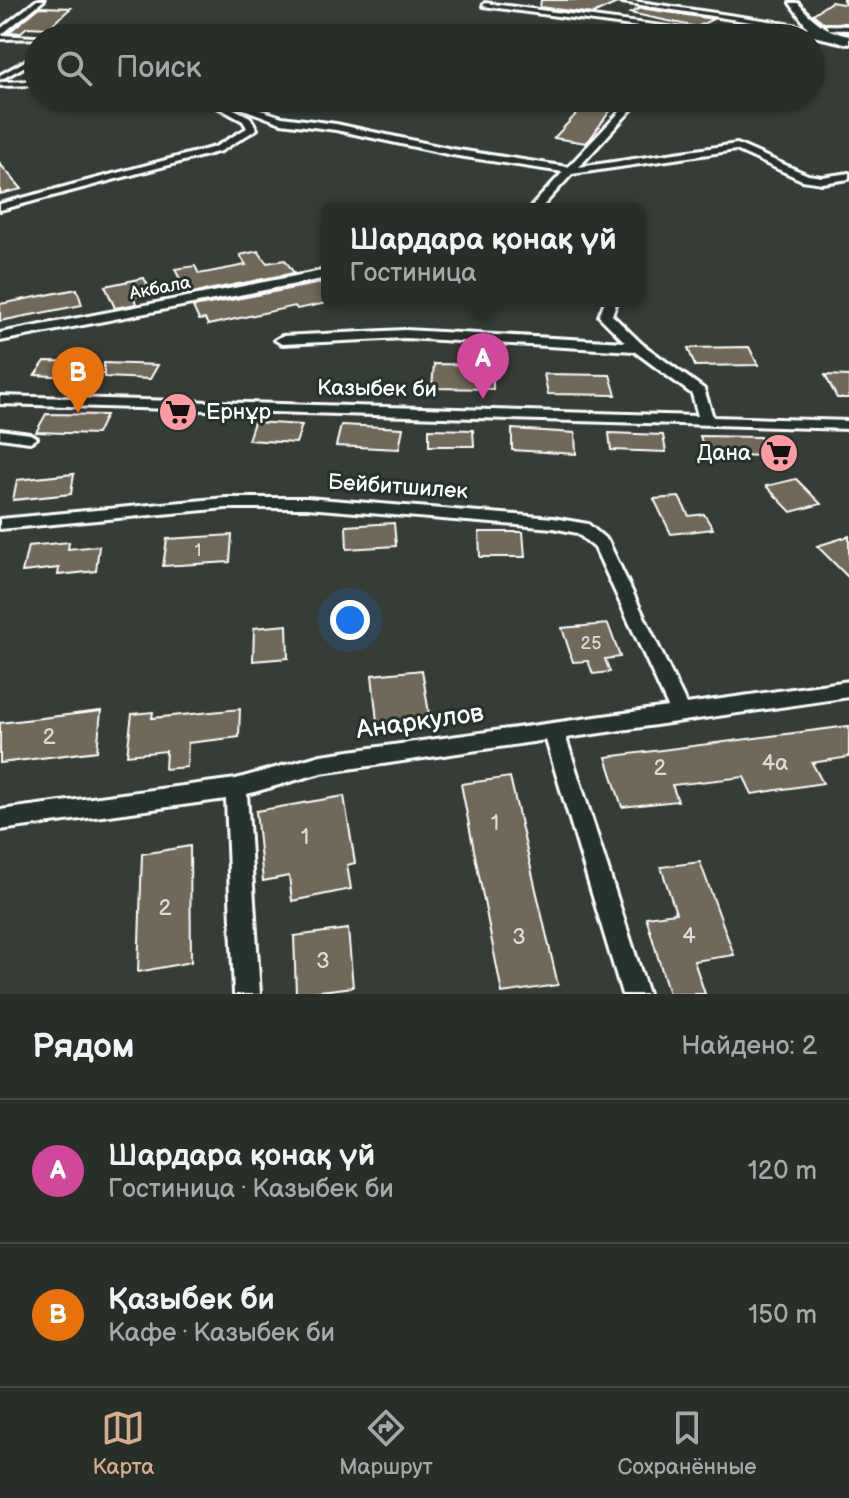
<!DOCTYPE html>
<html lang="ru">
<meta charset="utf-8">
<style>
body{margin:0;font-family:"Balsamiq Sans",sans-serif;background:#303630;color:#f1f3f6}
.you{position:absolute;left:350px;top:620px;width:28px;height:28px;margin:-20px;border:6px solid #fff;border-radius:50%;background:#1a73e8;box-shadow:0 0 0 12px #1a73e833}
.badge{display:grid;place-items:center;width:52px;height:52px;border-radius:50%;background:#d6ab8b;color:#fff;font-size:26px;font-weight:700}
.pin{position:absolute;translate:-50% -66px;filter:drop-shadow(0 2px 4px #0008)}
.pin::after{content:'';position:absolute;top:42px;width:28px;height:24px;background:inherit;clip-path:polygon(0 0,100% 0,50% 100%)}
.popup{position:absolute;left:321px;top:203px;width:324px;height:104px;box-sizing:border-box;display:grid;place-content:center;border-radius:12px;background:#282e28;filter:drop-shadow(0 2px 6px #0005);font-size:26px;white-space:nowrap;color:#a5a8a8}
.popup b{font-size:30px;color:#f1f3f6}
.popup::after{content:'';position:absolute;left:50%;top:100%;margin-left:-16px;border:16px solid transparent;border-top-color:#282e28}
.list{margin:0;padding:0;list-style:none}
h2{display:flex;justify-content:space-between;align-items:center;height:104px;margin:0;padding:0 32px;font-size:34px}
h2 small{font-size:26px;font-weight:400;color:#a5a8a8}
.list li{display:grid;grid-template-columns:52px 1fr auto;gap:24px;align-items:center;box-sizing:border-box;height:144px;padding:0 32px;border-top:2px solid #444a45}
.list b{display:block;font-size:30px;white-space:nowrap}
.list p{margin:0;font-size:26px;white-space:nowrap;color:#a5a8a8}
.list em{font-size:26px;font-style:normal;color:#a5a8a8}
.icon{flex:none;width:44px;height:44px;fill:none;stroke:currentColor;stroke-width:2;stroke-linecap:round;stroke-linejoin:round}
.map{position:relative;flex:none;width:849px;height:994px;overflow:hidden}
.search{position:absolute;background:#282e28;box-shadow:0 2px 6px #0004;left:24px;right:24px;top:24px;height:88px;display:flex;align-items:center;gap:20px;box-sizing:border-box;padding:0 28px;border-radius:44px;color:#a5a8a8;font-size:30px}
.sheet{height:392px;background:#282e28}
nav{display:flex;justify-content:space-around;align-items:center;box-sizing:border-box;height:112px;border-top:2px solid #444a45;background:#282e28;font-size:22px;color:#a5a8a8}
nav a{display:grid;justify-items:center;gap:4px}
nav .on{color:#d6ab8b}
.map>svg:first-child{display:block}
.building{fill:#706758;stroke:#fff;stroke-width:2}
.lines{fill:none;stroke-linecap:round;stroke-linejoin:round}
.minor-casing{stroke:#fff;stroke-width:6}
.primary-casing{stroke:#fff;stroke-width:6}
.minor{fill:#26332d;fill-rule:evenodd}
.primary{fill:#26332d;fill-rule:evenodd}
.labels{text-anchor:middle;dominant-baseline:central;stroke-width:6;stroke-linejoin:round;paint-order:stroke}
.far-street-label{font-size:18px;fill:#fff;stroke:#26332d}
.number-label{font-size:18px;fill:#dbd9d5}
.street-label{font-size:22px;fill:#fff;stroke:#26332d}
.poi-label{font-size:22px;fill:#fff;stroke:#26332d;text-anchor:start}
.near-number-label{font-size:22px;fill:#dbd9d5}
.near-street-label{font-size:26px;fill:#fff;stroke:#26332d}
</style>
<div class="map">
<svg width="849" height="994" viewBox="0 0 849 994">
<rect width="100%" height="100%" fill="#353d36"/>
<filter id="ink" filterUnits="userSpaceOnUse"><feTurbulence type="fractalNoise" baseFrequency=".0125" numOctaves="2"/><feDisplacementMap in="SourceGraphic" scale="16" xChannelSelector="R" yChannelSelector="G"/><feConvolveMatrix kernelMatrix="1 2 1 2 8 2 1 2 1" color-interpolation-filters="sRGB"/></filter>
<g filter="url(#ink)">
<g class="building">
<polygon points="541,0 606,0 615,4 593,14 540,7"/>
<polygon points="831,2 849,5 849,23 824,23 813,14"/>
<polygon points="40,7 71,8 48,28 27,27 20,33 9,32"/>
<polygon points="640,8 713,19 697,27 630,13"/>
<polygon points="591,98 617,101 590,139 586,143 554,138"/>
<polygon points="0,164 22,189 0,194"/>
<polygon points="258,251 267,263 285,260 294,273 187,294 175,269 195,266 199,274 246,265 240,255"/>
<polygon points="144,278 152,293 134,297 136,304 115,308 105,286"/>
<polygon points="327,282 327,303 297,309 295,306 208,325 205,319 199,320 193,307"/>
<polygon points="77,289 82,305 0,321 0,304"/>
<polygon points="749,347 758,365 695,366 688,348"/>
<polygon points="45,361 82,362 72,377 35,375"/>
<polygon points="104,363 158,365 150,379 104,377"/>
<polygon points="434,364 493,365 493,389 432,388"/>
<polygon points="544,374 610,375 616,395 548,394"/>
<polygon points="825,375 849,376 849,398 837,398"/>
<polygon points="46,414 106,415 97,434 36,432"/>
<polygon points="254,422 302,425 296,443 248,440"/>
<polygon points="341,425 403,428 399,449 336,446"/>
<polygon points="429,429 473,430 474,446 429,446"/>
<polygon points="512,429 575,433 576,454 512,450"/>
<polygon points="609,433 663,435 666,452 611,450"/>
<polygon points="700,436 760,437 766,456 706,454"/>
<polygon points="74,474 71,494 13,500 17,480"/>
<polygon points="796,479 821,504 791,512 766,486"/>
<polygon points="679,497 689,516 704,514 713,529 671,534 654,499"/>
<polygon points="394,523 396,546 347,549 346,526"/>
<polygon points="479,532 523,532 525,557 480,557"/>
<polygon points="232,535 230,562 163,566 167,539"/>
<polygon points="849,536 849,578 817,546"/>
<polygon points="69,542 68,549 99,546 96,571 58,575 59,568 22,572 28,546"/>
<polygon points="608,624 620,657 605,659 610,672 593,674 588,661 573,662 562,628"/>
<polygon points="287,625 288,658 253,661 254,628"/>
<polygon points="422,670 431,726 378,731 372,675"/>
<polygon points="240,709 239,737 188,743 187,767 165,769 166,751 127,755 132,714 153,712 152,718"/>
<polygon points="101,711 97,751 0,763 0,723"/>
<polygon points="849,726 849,757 812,763 823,783 752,794 744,777 672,785 678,801 622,807 606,757"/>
<polygon points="510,777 558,985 502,993 461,784"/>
<polygon points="344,796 355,863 347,865 351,889 292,901 289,876 263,881 256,811"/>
<polygon points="190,846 191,962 138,972 142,854"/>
<polygon points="700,862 734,955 694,961 705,994 669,994 646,917 676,913 661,867"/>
<polygon points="348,929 353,987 296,994 294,936"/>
</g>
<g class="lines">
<defs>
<g id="minor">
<polygon points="37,0 44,0 1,35 50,38 0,39 0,29"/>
<polygon points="609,0 626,0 776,22 785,26 774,38 766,38 777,26"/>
<polygon points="845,0 849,0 849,2 846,1"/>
<polygon points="485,3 738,36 742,38 721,38 483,6"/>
<polygon points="826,25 849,26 849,30 829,29"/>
<polygon points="38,54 38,59 0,80 0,75"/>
<polygon points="38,81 38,85 0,86 0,82"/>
<polygon points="201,98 212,98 250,117 257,129 221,151 0,210 0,204 215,147 247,128 243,121"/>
<polygon points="633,98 642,98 579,167 737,144 808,175 822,177 849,173 849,179 822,183 802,180 736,150 572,174 540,209 529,209 563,172 452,155 336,130 281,123 236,106 240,103 282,117 336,124 452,149 568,167"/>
<polygon points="327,270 327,278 0,341 0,333"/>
<polygon points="605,301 617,301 612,315 642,344 704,389 713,417 849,421 849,429 0,404 0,396 698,416 692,394 634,351 405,338 282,344 275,340 282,336 405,330 625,342 599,316"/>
<polygon points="0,430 30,434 37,438 30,442 0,438"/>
<polygon points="226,498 307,498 553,518 588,524 608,541 686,704 849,681 849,697 566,738 648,994 622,994 546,740 321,773 247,794 260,994 234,994 226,799 0,830 0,810 236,779 321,755 668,707 595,548 577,533 553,528 307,508 226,508 0,529 0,519"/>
</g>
<path id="primary" d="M 790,3 L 798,3 C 813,21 827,32 849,36 L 849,44 L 777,28 L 777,24 L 781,23 L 808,28 Z"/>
</defs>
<use href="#minor" class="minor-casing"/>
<use href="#primary" class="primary-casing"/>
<use href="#minor" class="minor"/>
<use href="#primary" class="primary"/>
</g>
</g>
<defs>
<symbol id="supermarket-disc" viewBox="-11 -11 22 22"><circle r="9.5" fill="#ff9aa2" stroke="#26332d"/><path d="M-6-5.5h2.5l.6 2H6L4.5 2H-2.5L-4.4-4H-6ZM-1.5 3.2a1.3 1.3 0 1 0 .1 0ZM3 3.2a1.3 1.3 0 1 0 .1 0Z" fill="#111"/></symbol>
</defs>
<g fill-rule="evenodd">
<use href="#supermarket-disc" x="156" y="390" width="44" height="44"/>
<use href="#supermarket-disc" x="757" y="431" width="44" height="44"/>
</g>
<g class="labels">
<g class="far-street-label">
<text transform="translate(160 288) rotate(-11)">Акбала</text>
</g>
<g class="number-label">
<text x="198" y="550">1</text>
<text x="591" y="643">25</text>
</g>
<g class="street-label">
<text transform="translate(377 389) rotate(1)">Казыбек би</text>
<text transform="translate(398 487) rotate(4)">Бейбитшилек</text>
</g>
<g class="poi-label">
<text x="206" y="412">Ернұр</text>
<text x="751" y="453" text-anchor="end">Дана</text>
</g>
<g class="near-number-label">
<text x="49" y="737">2</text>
<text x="775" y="763">4а</text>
<text x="660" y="768">2</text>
<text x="495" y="823">1</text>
<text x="305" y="837">1</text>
<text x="165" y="908">2</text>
<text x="689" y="936">4</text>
<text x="519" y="937">3</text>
<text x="323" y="961">3</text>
</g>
<g class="near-street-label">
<text transform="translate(420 722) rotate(-8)">Анаркулов</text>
</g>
</g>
</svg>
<div class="you"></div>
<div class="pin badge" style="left:483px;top:399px;background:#d1479c">A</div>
<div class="popup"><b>Шардара қонақ үй</b>Гостиница</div>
<div class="pin badge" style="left:78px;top:413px;background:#e8710a">B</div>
<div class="search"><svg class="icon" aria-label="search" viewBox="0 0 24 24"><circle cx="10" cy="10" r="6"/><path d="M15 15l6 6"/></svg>Поиск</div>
</div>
<section class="sheet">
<h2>Рядом<small>Найдено: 2</small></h2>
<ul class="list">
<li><span class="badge" style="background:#d1479c">A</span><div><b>Шардара қонақ үй</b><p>Гостиница · Казыбек би</p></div><em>120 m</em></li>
<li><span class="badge" style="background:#e8710a">B</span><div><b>Қазыбек би</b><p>Кафе · Казыбек би</p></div><em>150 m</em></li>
</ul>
</section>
<nav>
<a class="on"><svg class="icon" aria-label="map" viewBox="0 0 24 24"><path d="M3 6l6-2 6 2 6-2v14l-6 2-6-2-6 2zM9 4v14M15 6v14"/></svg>Карта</a>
<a><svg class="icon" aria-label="directions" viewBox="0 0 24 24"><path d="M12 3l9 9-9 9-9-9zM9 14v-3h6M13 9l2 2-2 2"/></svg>Маршрут</a>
<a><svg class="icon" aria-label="saved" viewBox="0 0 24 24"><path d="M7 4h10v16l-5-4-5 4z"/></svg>Сохранённые</a>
</nav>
